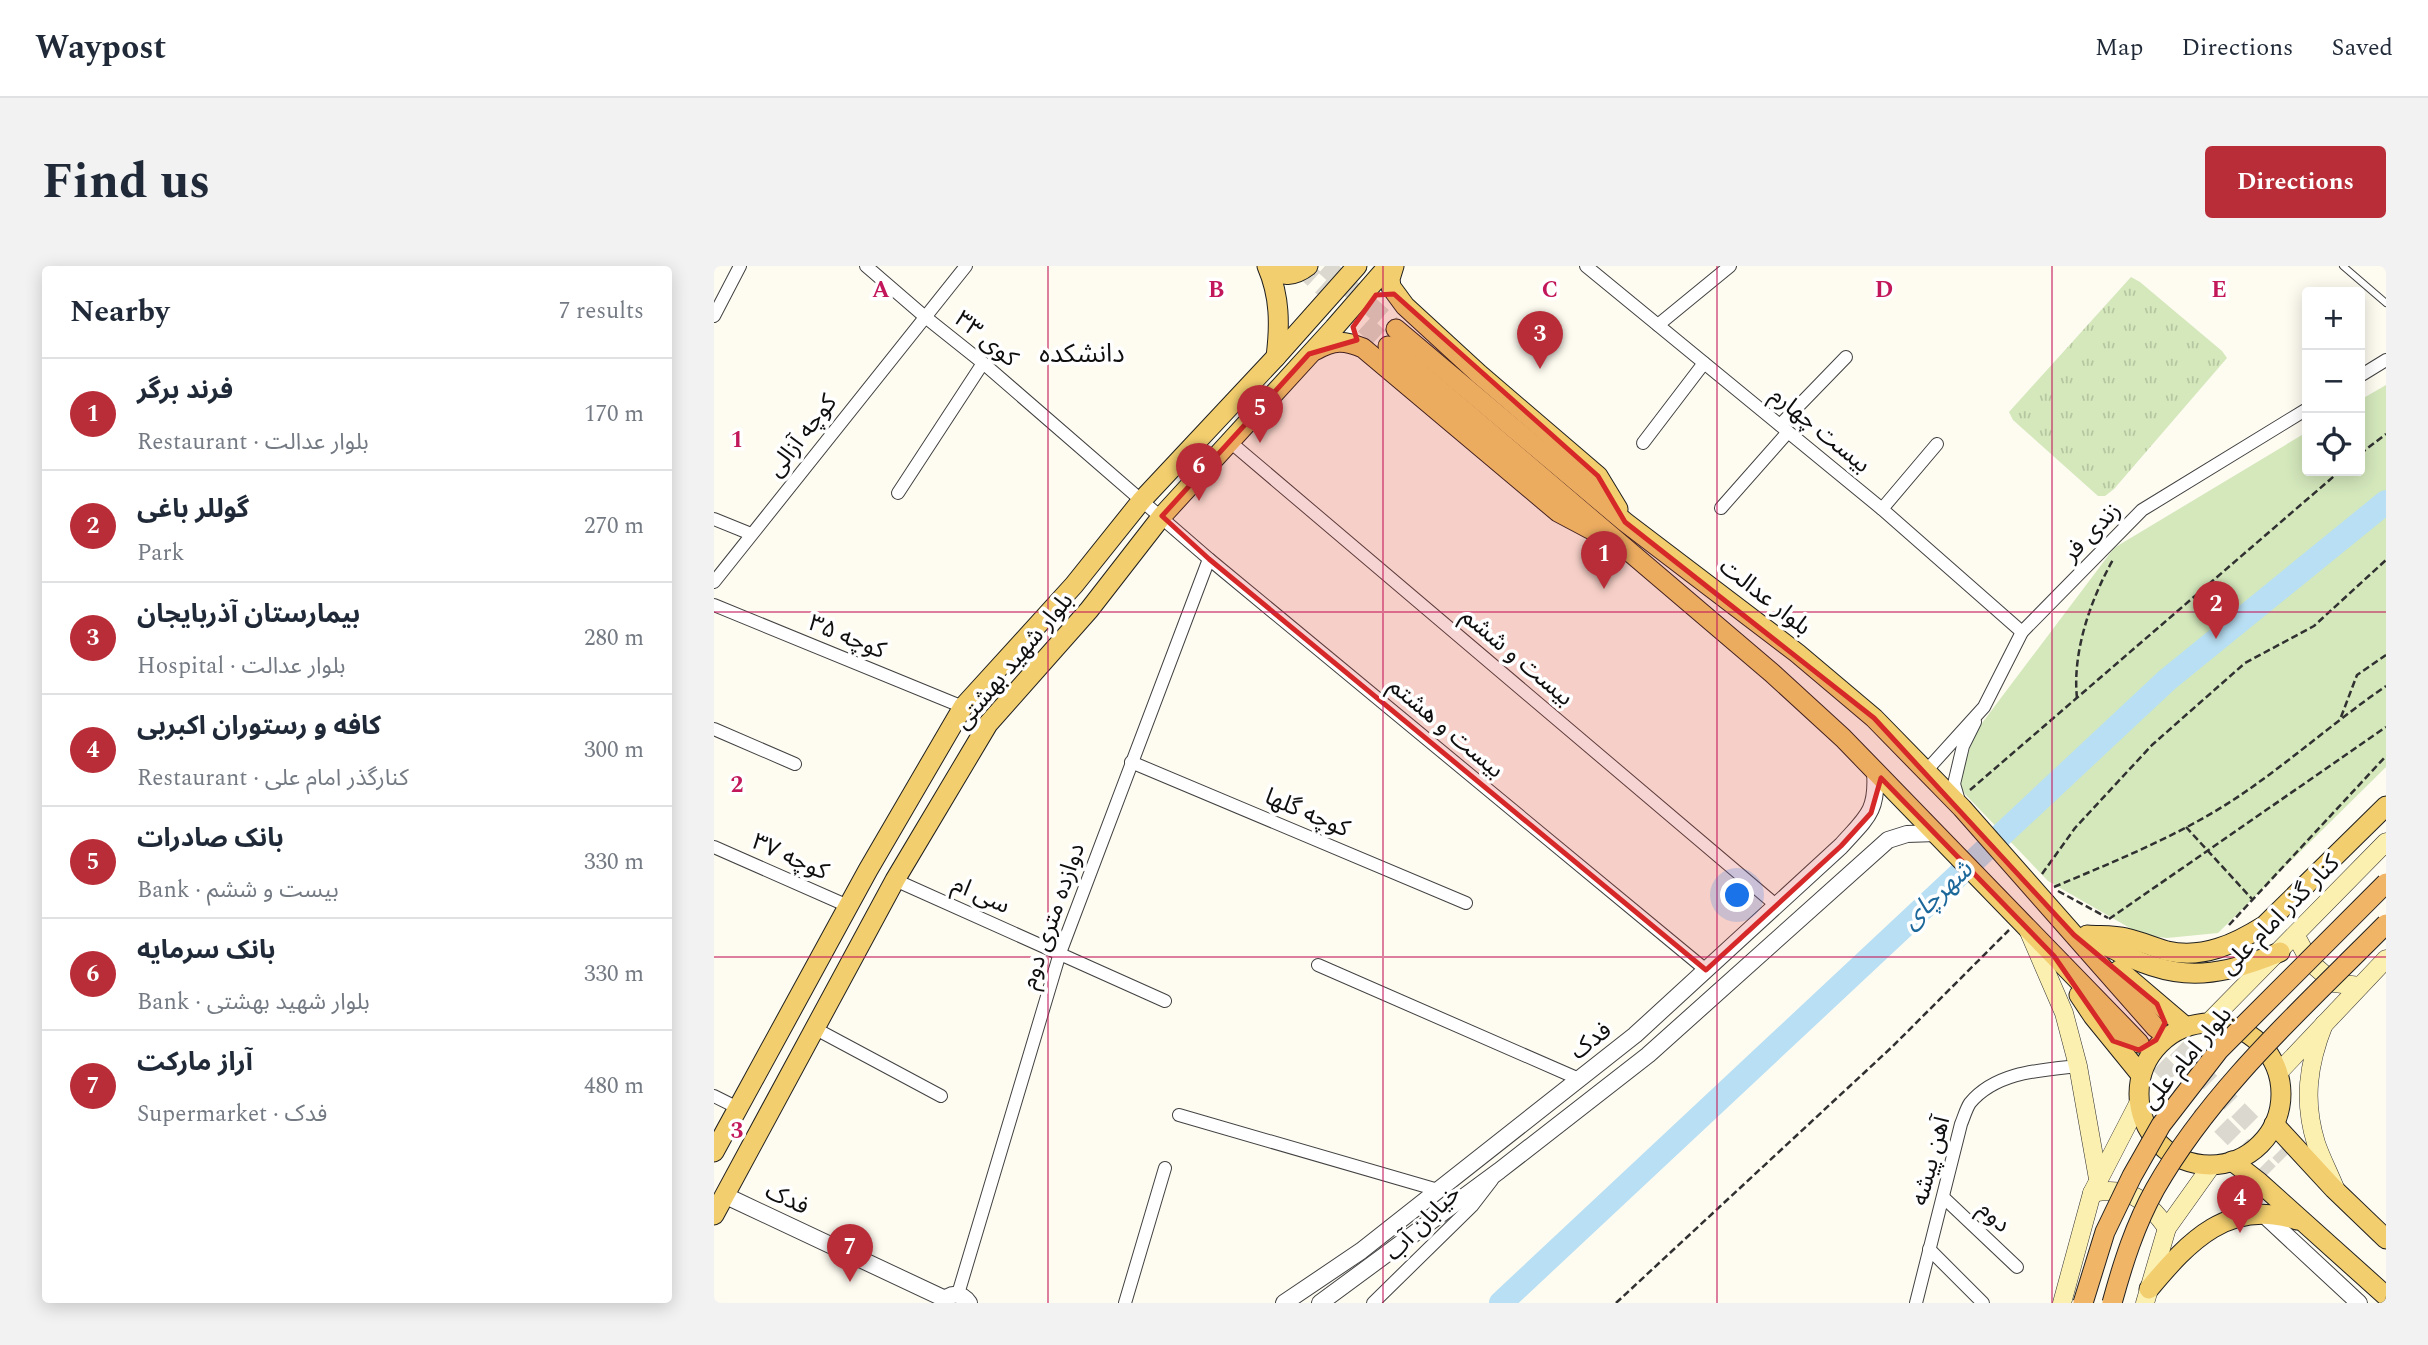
<!DOCTYPE html>
<meta charset="utf-8">
<style>
body{margin:0;font-family:Spectral,"Noto Sans Arabic",serif;background:#f2f2f3;color:#1f2937}
.controls{position:absolute;right:21px;top:21px;display:grid;overflow:hidden;border-radius:7px;box-shadow:0 4px 18px #0003}
.controls button{width:63px;height:63px;display:grid;place-items:center;padding:0;border:0;border-bottom:2px solid #e0e1e3;background:#fff;color:#1f2937;font:35px sans-serif}
.you{position:absolute;left:1024px;top:630px;width:24px;height:24px;margin:-18px;border:5px solid #fff;border-radius:50%;background:#1a73e8;box-shadow:0 0 0 10px #1a73e833}
.badge{display:grid;place-items:center;width:46px;height:46px;border-radius:50%;background:#b82d38;color:#fff;font-size:23px;font-weight:700}
.pin{position:absolute;translate:-50% -58px;filter:drop-shadow(0 2px 4px #0008)}
.pin::after{content:'';position:absolute;top:37px;width:24px;height:21px;background:inherit;clip-path:polygon(0 0,100% 0,50% 100%)}
.list{margin:0;padding:0;list-style:none}
h2{display:flex;justify-content:space-between;align-items:center;height:91px;margin:0;padding:0 28px;font-size:30px}
h2 small{font-size:23px;font-weight:400;color:#747a83}
.list li{display:grid;grid-template-columns:46px 1fr auto;gap:21px;align-items:center;box-sizing:border-box;height:112px;padding:0 28px;border-top:2px solid #e0e1e3}
.list b{display:block;font-size:26px;white-space:nowrap}
.list p{margin:0;font-size:23px;white-space:nowrap;color:#747a83}
.list em{font-size:23px;font-style:normal;color:#747a83}
.icon{flex:none;width:38px;height:38px;fill:none;stroke:currentColor;stroke-width:2;stroke-linecap:round;stroke-linejoin:round}
.map{position:relative;flex:none;width:1672px;height:1037px;overflow:hidden;border-radius:7px}
header{display:flex;align-items:center;gap:42px;box-sizing:border-box;height:98px;padding:0 35px;background:#fff;border-bottom:2px solid #e0e1e3}
header strong{font-size:33px}
nav{display:flex;gap:38px;margin-inline-start:auto;font-size:24px}
.intro{display:flex;align-items:center;justify-content:space-between;box-sizing:border-box;height:168px;padding:0 42px}
h1{margin:0;font-size:49px}
.button{padding:18px 32px;border-radius:7px;background:#b82d38;color:#fff;font-size:24px;font-weight:700}
main{display:flex;gap:42px;padding:0 42px}
aside{flex:1;background:#fff;border-radius:7px;box-shadow:0 4px 18px #0003}
.map>svg:first-child{display:block}
.grass{fill:url(#grass-tufts)}
.park{fill:#d4e8bc}
.lines{fill:none;stroke-linecap:round;stroke-linejoin:round}
.river{stroke:#b8dff3;stroke-width:24}
.primary-tunnel{stroke:#dad8cf;stroke-width:19;stroke-dasharray:19 10;stroke-linecap:butt}
.service-casing{stroke:#424242;stroke-width:8}
.minor-casing{stroke:#424242;stroke-width:14}
.tertiary-casing{stroke:#424242;stroke-width:18}
.secondary-casing{stroke:#313131;stroke-width:19}
.primary-casing{stroke:#202020;stroke-width:21}
.path{stroke:#313131;stroke-width:2.5;stroke-dasharray:7 3.5;stroke-linecap:butt}
.service{stroke:#fff;stroke-width:6}
.minor{stroke:#fff;stroke-width:12}
.tertiary{stroke:#fff;stroke-width:16}
.secondary{stroke:#fbf0af;stroke-width:18}
.primary{stroke:#f2ce6e;stroke-width:19}
.trunk-bridge-casing{stroke:#202020;stroke-width:21;stroke-linecap:butt}
.trunk-bridge{stroke:#f0b567;stroke-width:19}
.marked{fill:#d62828;fill-opacity:0.2;stroke:#d62828;stroke-width:5;stroke-linejoin:round}
.grid{fill:none;stroke:#c2185b;stroke-width:2;stroke-opacity:0.55}
.labels{text-anchor:middle;dominant-baseline:central;stroke-width:7;stroke-linejoin:round;paint-order:stroke}
.street-label{font-size:24px;fill:#0f0f0f;stroke:#fff}
.neighbourhood-label{font-size:26px;fill:#0f0f0f;stroke:#fff}
.water-label{font-size:26px;font-style:italic;fill:#1d689b;stroke:#fff}
.grid-label{font-size:23px;text-anchor:middle;font-weight:bold;fill:#c2185b;stroke:#fff;stroke-width:7;stroke-linejoin:round;paint-order:stroke}
</style>
<header>
<strong>Waypost</strong>
<nav><a>Map</a><a>Directions</a><a>Saved</a></nav>
</header>
<div class="intro"><h1>Find us</h1><a class="button">Directions</a></div>
<main>
<aside>
<h2>Nearby<small>7 results</small></h2>
<ul class="list">
<li><span class="badge">1</span><div><b>فرند برگر</b><p>Restaurant · بلوار عدالت</p></div><em>170 m</em></li>
<li><span class="badge">2</span><div><b>گوللر باغی</b><p>Park</p></div><em>270 m</em></li>
<li><span class="badge">3</span><div><b>بیمارستان آذربایجان</b><p>Hospital · بلوار عدالت</p></div><em>280 m</em></li>
<li><span class="badge">4</span><div><b>کافه و رستوران اکبربی</b><p>Restaurant · کنارگذر امام علی</p></div><em>300 m</em></li>
<li><span class="badge">5</span><div><b>بانک صادرات</b><p>Bank · بیست و ششم</p></div><em>330 m</em></li>
<li><span class="badge">6</span><div><b>بانک سرمایه</b><p>Bank · بلوار شهید بهشتی</p></div><em>330 m</em></li>
<li><span class="badge">7</span><div><b>آراز مارکت</b><p>Supermarket · فدک</p></div><em>480 m</em></li>
</ul>
</aside>
<div class="map">
<svg width="1672" height="1037" viewBox="0 0 1672 1037">
<defs>
<pattern id="grass-tufts" width="24" height="20" patternUnits="userSpaceOnUse" patternTransform="scale(1.75)"><rect width="24" height="20" fill="#d4e8bc"/><path d="M3 7l-1-3M5 7V3M7 7l1-3M15 17l-1-3M17 17v-4M19 17l1-3" fill="none" stroke="#b5c6a0"/></pattern>
</defs>
<rect width="100%" height="100%" fill="#fefbf1"/>
<polygon class="grass" points="1417,11 1426,16 1508,85 1513,92 1400,223 1391,230 1384,230 1299,154 1295,146"/>
<polygon class="park" points="1672,119 1672,501 1504,667 1453,672 1428,669 1334,615 1248,525 1246,510 1262,465 1400,282 1593,166 1593,205 1646,205 1646,134"/>
<g class="lines">
<polyline class="river" points="787,1037 1453,414 1672,236"/>
<g class="primary-tunnel">
<polyline points="586,0 674,80"/>
<polyline points="611,0 682,63"/>
<polyline points="1442,762 1571,891"/>
<polyline points="1425,777 1555,907"/>
</g>
<defs>
<polyline id="service" points="1629,0 1672,37"/>
<g id="minor">
<polyline points="152,0 210,50 269,97 495,293 992,704"/>
<polyline points="872,0 1168,243 1308,366"/>
<polyline points="0,50 26,0"/>
<polyline points="944,59 1016,0"/>
<polyline points="1646,110 1672,94"/>
<polyline points="1066,159 1132,91"/>
<polyline points="515,175 1063,640"/>
<polyline points="929,177 990,97"/>
<polyline points="184,227 269,97"/>
<polyline points="1007,242 1074,166"/>
<polyline points="1168,243 1223,178"/>
<polyline points="0,253 37,268"/>
<polyline points="0,316 252,0"/>
<polyline points="0,339 249,441"/>
<polyline points="0,463 81,498"/>
<polyline points="417,496 752,637"/>
<polyline points="1212,505 1270,441 1308,366 1428,244 1593,143"/>
<polyline points="1245,535 1240,518 1249,480 1261,456"/>
<polyline points="0,581 134,640"/>
<polyline points="181,614 451,735"/>
<polyline points="604,699 865,813"/>
<polyline points="100,762 227,830"/>
<polyline points="0,830 24,842"/>
<polyline points="465,849 724,924"/>
<polyline points="1229,931 1303,1001"/>
<polyline points="1215,983 1269,1037"/>
<polyline points="244,1028 346,687 495,293"/>
<polyline points="411,1037 451,902"/>
<polyline points="659,1037 758,940 778,914"/>
<path d="M 1202,1037 L 1247,858 C 1250,851 1252,843 1256,837 C 1282,806 1326,804 1364,800"/>
</g>
<g id="tertiary">
<polyline points="10,929 231,1033"/>
<polyline points="1548,947 1645,1037"/>
<path d="M 229,1037 C 236,1025 248,1027 255,1037"/>
<path d="M 570,1037 L 647,985 L 921,769 L 1127,580 C 1152,552 1164,546 1161,506"/>
<polyline points="606,1037 785,905 934,789 1174,574 1193,568 1222,567"/>
</g>
<g id="secondary">
<polyline points="1315,666 1350,747 1364,800 1384,913"/>
<polyline points="1582,670 1596,696 1620,717 1646,720"/>
<polyline points="1494,757 1672,576"/>
<path d="M 1610,758 C 1594,798 1589,835 1602,877 C 1607,892 1615,907 1621,922"/>
<polyline points="1564,807 1672,693"/>
<path d="M 1378,927 C 1414,919 1433,934 1453,962"/>
<polyline points="1348,1037 1378,927 1425,836"/>
<polyline points="1431,1037 1453,962 1498,899"/>
</g>
<g id="primary">
<path d="M 553,0 C 566,30 566,59 562,91"/>
<polyline points="680,0 676,13 677,21 691,40 765,108 884,210 904,243"/>
<path d="M 555,4 C 570,11 581,10 594,0"/>
<polyline points="682,63 911,256 1083,387 1160,452 1248,542 1442,762"/>
<polyline points="674,80 1058,407 1129,472 1425,777"/>
<path d="M 602,84 C 620,74 630,74 649,82 L 844,246 L 876,263"/>
<path d="M 1373,669 C 1386,670 1400,669 1412,672 C 1426,675 1439,681 1453,685 C 1489,693 1521,678 1551,659 L 1672,540"/>
<path d="M 1379,672 C 1451,714 1489,718 1566,686"/>
<polyline points="1405,704 1472,761"/>
<polyline points="1365,729 1379,750 1427,809"/>
<circle cx="1496" cy="828" r="71"/>
<polyline points="1560,858 1620,923 1672,973"/>
<polyline points="0,886 154,604 249,441 360,319 428,234 562,91 643,0"/>
<polyline points="1518,895 1545,916 1672,1030"/>
<polyline points="0,949 181,614 274,458 375,344 448,250 620,62 674,0"/>
<path d="M 1435,1023 C 1475,975 1515,932 1583,954"/>
</g>
</defs>
<use href="#service" class="service-casing"/>
<use href="#minor" class="minor-casing"/>
<use href="#tertiary" class="tertiary-casing"/>
<use href="#secondary" class="secondary-casing"/>
<use href="#primary" class="primary-casing"/>
<g class="path">
<polyline points="1646,188 1672,168"/>
<path d="M 1363,432 C 1358,386 1377,332 1400,292"/>
<polyline points="1627,451 1643,409 1672,389"/>
<polyline points="1256,524 1626,205"/>
<polyline points="1472,561 1538,633"/>
<polyline points="1328,608 1361,562 1438,479 1531,397 1600,360 1672,294"/>
<path d="M 1340,621 C 1406,593 1472,567 1531,526 C 1579,493 1624,453 1672,420"/>
<polyline points="1344,625 1394,652"/>
<polyline points="1395,653 1672,461"/>
<polyline points="1515,659 1672,490"/>
<polyline points="902,1037 1179,780 1295,664"/>
</g>
<use href="#service" class="service"/>
<use href="#minor" class="minor"/>
<use href="#tertiary" class="tertiary"/>
<use href="#secondary" class="secondary"/>
<use href="#primary" class="primary"/>
<defs>
<g id="trunk-bridge">
<polyline points="1369,1037 1391,966 1418,910 1447,859 1505,784 1672,617"/>
<path d="M 1398,1037 C 1409,997 1421,959 1441,923 C 1499,821 1591,740 1672,658"/>
</g>
</defs>
<use href="#trunk-bridge" class="trunk-bridge-casing"/>
<use href="#trunk-bridge" class="trunk-bridge"/>
</g>
<path class="marked" d="M 680,28 L 884,210 L 911,256 L 1160,452 L 1360,669 L 1443,738 L 1451,757 L 1442,774 L 1425,784 L 1399,775 L 1340,690 L 1167,512 L 1157,547 L 1127,580 L 992,704 L 495,293 L 448,250 L 595,88 L 643,74 L 639,61 L 662,29 Z"/>
<path class="grid" d="M 334,0 L 334,1037M 669,0 L 669,1037M 1003,0 L 1003,1037M 1338,0 L 1338,1037M 0,346 L 1672,346M 0,691 L 1672,691"/>
<g class="labels">
<g class="street-label">
<text transform="translate(272 73) rotate(39)">کوی ۳۳</text>
<text transform="translate(1106 164) rotate(39)">بیست چهارم</text>
<text transform="translate(88 170) rotate(-52)">کوچه آزالی</text>
<text transform="translate(1378 266) rotate(-46)">زندی فر</text>
<text transform="translate(1051 331) rotate(38)">بلوار عدالت</text>
<text transform="translate(133 371) rotate(22)">کوچه ۳۵</text>
<text transform="translate(803 391) rotate(40)">بیست و ششم</text>
<text transform="translate(300 395) rotate(-50)">بلوار شهید بهشتی</text>
<text transform="translate(732 462) rotate(40)">بیست و هشتم</text>
<text transform="translate(593 547) rotate(23)">کوچه گلها</text>
<text transform="translate(76 591) rotate(24)">کوچه ۳۷</text>
<text transform="translate(267 629) rotate(24)">سی ام</text>
<text transform="translate(1566 649) rotate(-45)">کنار گذر امام علی</text>
<text transform="translate(339 650) rotate(-71)">دوازده متری دوم</text>
<text transform="translate(877 775) rotate(-38)">فدک</text>
<text transform="translate(1473 792) rotate(-50)">بلوار امام علی</text>
<text transform="translate(1217 895) rotate(-75)">آهن پیشه</text>
<text transform="translate(73 933) rotate(25)">فدک</text>
<text transform="translate(1280 951) rotate(43)">دوم</text>
<text transform="translate(709 957) rotate(-45)">خیابان آب</text>
</g>
<g class="neighbourhood-label">
<text x="368" y="88">دانشکده</text>
</g>
<g class="water-label">
<text transform="translate(1223 629) rotate(-43)">شهرچای</text>
</g>
</g>
<g class="grid-label">
<text x="167" y="31">A</text>
<text x="502" y="31">B</text>
<text x="836" y="31">C</text>
<text x="1170" y="31">D</text>
<text x="1505" y="31">E</text>
<text x="23" y="181">1</text>
<text x="23" y="526">2</text>
<text x="23" y="872">3</text>
</g>
</svg>
<div class="controls">
<button>+</button>
<button>−</button>
<button><svg class="icon" aria-label="locate" viewBox="0 0 24 24"><circle cx="12" cy="12" r="6"/><path d="M12 2v4M12 18v4M2 12h4M18 12h4"/></svg></button>
</div>
<div class="you"></div>
<div class="pin badge" style="left:890px;top:323px">1</div>
<div class="pin badge" style="left:1502px;top:373px">2</div>
<div class="pin badge" style="left:826px;top:103px">3</div>
<div class="pin badge" style="left:1526px;top:967px">4</div>
<div class="pin badge" style="left:546px;top:177px">5</div>
<div class="pin badge" style="left:485px;top:235px">6</div>
<div class="pin badge" style="left:136px;top:1016px">7</div>
</div>
</main>
